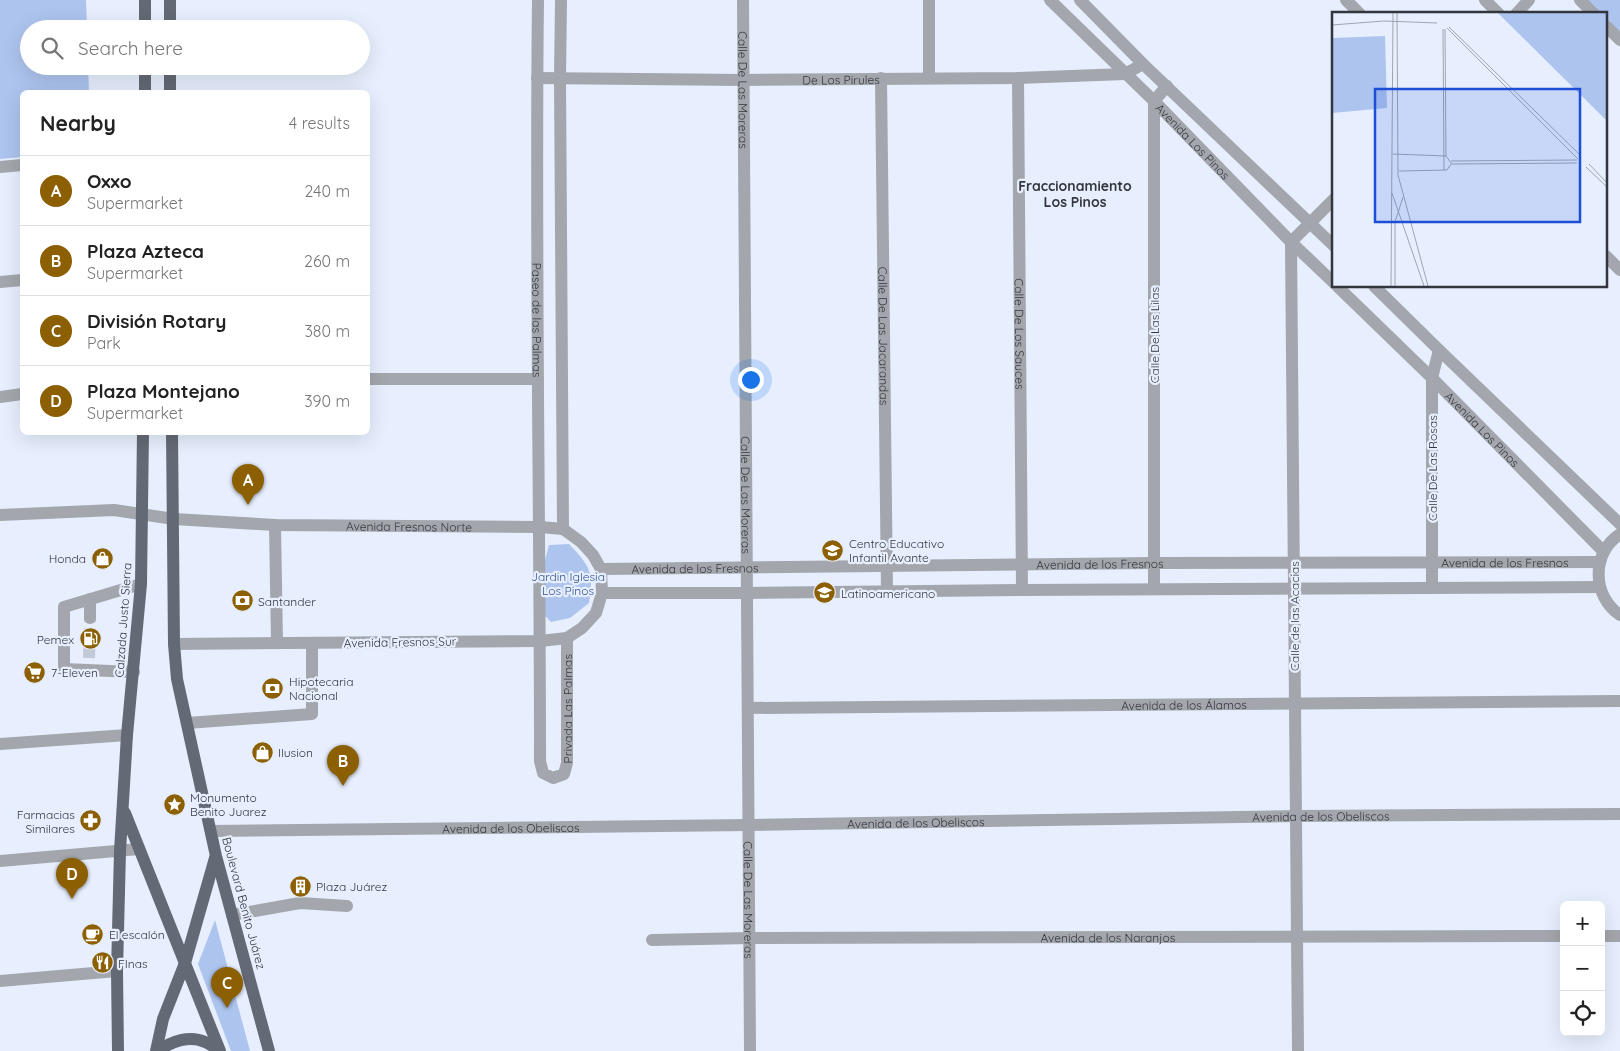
<!DOCTYPE html>
<meta charset="utf-8">
<style>
body{margin:0;font-family:Quicksand,sans-serif;background:#f6f6f6;color:#222}
.controls{position:absolute;right:15px;bottom:15px;display:grid;overflow:hidden;border-radius:8px;box-shadow:0 5px 20px #0002}
.controls button{width:45px;height:45px;display:grid;place-items:center;padding:0;border:0;border-bottom:1px solid #e0e0e0;background:#fff;color:#222;font:25px sans-serif}
.you{position:absolute;left:750px;top:379px;width:18px;height:18px;margin:-12px;border:4px solid #fff;border-radius:50%;background:#1a73e8;box-shadow:0 0 0 8px #1a73e833}
.badge{display:grid;place-items:center;width:32px;height:32px;border-radius:50%;background:#8b5f02;color:#fff;font-size:16px;font-weight:700}
.pin{position:absolute;translate:-50% -41px;filter:drop-shadow(0 1px 2px #0008)}
.pin::after{content:'';position:absolute;top:26px;width:18px;height:15px;background:inherit;clip-path:polygon(0 0,100% 0,50% 100%)}
.list{margin:0;padding:0;list-style:none}
h2{display:flex;justify-content:space-between;align-items:center;height:65px;margin:0;padding:0 20px;font-size:21px}
h2 small{font-size:16px;font-weight:400;color:#767676}
.list li{display:grid;grid-template-columns:32px 1fr auto;gap:15px;align-items:center;box-sizing:border-box;height:70px;padding:0 20px;border-top:1px solid #e0e0e0}
.list b{display:block;font-size:19px;white-space:nowrap}
.list p{margin:0;font-size:16px;white-space:nowrap;color:#767676}
.list em{font-size:16px;font-style:normal;color:#767676}
.icon{flex:none;width:28px;height:28px;fill:none;stroke:currentColor;stroke-width:2;stroke-linecap:round;stroke-linejoin:round}
.map{position:relative;flex:none;width:1620px;height:1051px;overflow:hidden}
.search{position:absolute;background:#fff;box-shadow:0 5px 20px #0002;left:20px;top:20px;width:350px;height:55px;display:flex;align-items:center;gap:12px;box-sizing:border-box;padding:0 18px;border-radius:28px;color:#767676;font-size:19px}
.panel{position:absolute;background:#fff;box-shadow:0 5px 20px #0002;left:20px;top:90px;width:350px;height:345px;border-radius:8px}
.map>svg:first-child{display:block}
.green{fill:#adc4ee}
.lines{fill:none;stroke-linecap:round;stroke-linejoin:round}
.minor-tunnel{stroke:#c3cad7;stroke-width:12;stroke-dasharray:12 6;stroke-linecap:butt}
.minor{stroke:#a3a6ac;stroke-width:12}
.major{stroke:#646a75;stroke-width:12}
.labels{text-anchor:middle;dominant-baseline:central;stroke-width:4.5;stroke-linejoin:round;paint-order:stroke}
.street-label{font-size:12px;fill:#33363c;stroke:#e7effe}
.poi-label{font-size:12px;fill:#33363c;stroke:#e7effe;text-anchor:start}
.park-label{font-size:12px;fill:#365490;stroke:#e7effe}
.neighbourhood-label{font-size:14px;font-weight:bold;fill:#33363c;stroke:#e7effe}
.inset-road{fill:none;stroke:#9fa5b0;stroke-width:1}
.view{fill:#1d4ed8;fill-opacity:0.15;stroke:#1d4ed8;stroke-width:2.5}
.inset-edge{fill:none;stroke:#33363c;stroke-width:2.5}
</style>
<div class="map">
<svg width="1620" height="1051" viewBox="0 0 1620 1051">
<rect width="100%" height="100%" fill="#e7effe"/>
<g class="green">
<polygon points="0,0 86,0 87,29 29,29 29,66 88,66 89,92 22,92 22,157 0,159"/>
<polygon points="1580,0 1620,0 1620,40 1606,26 1606,14 1594,14"/>
<path d="M 569,544 C 590,566 594,572 589,603 L 570,618 L 551,622 L 544,615 L 544,564 L 549,545 Z"/>
<polygon points="215,920 250,1051 231,1051 198,964"/>
</g>
<g class="lines">
<polyline class="minor-tunnel" points="89,658 90,618"/>
<g class="minor">
<path id="s1" d="M 538,0 C 535,254 540,507 540,761 L 543,773 L 553,778 L 564,774 L 567,763 L 567,638"/>
<polyline points="561,0 560,79 563,529"/>
<path id="s2" d="M 743,0 L 750,1051"/>
<path id="s3" d="M 1050,0 L 1154,101 L 1291,242 L 1334,283"/>
<polyline points="1080,0 1143,64 1334,246"/>
<polyline points="1346,0 1360,14"/>
<polyline points="1485,0 1499,14"/>
<polyline points="1580,0 1594,14"/>
<polyline points="1516,14 1529,0"/>
<polyline points="1606,26 1620,40"/>
<path id="s4" d="M 537,78 L 742,80 L 1018,78 L 1125,74 L 1143,64"/>
<path id="s5" d="M 881,78 L 887,592"/>
<polyline points="929,78 929,0"/>
<path id="s6" d="M 1018,78 L 1022,590"/>
<polyline points="0,167 22,165"/>
<polyline points="1606,256 1620,270"/>
<polyline points="0,282 22,280"/>
<path id="s7" d="M 1337,286 L 1432,378 L 1604,552"/>
<polyline points="1374,286 1439,350 1620,524"/>
<polyline points="368,379 538,379"/>
<polyline points="0,397 22,394"/>
<path id="s8" d="M 0,515 L 114,510 L 174,519 L 275,525 L 540,527 L 563,529 L 581,542 L 593,555 L 601,569 L 602,593 L 596,613 L 582,628 L 567,638 L 540,641 L 174,644"/>
<polyline points="275,525 277,643"/>
<path d="M 1620,534 C 1591,553 1592,596 1620,615"/>
<path id="s9" d="M 601,569 L 1154,563 L 1600,562"/>
<polyline points="1432,587 1432,378 1439,350"/>
<polyline points="1154,589 1154,101 1167,86"/>
<polyline points="602,593 747,593 1022,590 1599,587"/>
<polyline points="90,618 90,599"/>
<polyline points="134,672 64,669 64,607 141,584"/>
<path id="s10" d="M 748,708 L 1620,701"/>
<polyline points="187,723 312,714 312,643"/>
<polyline points="0,744 127,735"/>
<path id="s11" d="M 211,831 L 749,825 L 1296,816 L 1620,814"/>
<polyline points="0,861 139,849"/>
<polyline points="232,915 300,903 347,906"/>
<polyline points="1601,936 1620,936"/>
<path id="s12" d="M 652,940 L 750,938 L 1564,936"/>
<polyline points="0,981 117,971"/>
<polyline points="1298,1051 1291,242 1334,199"/>
</g>
<g class="major">
<polyline points="145,0 145,29"/>
<polyline points="170,0 170,29"/>
<polyline points="145,66 145,92"/>
<polyline points="170,92 170,66"/>
<polyline points="172,432 174,644 177,679 216,856 269,1051"/>
<polyline points="125,813 220,1051"/>
<polyline points="118,1051 117,971 120,851 127,735 141,584 143,432"/>
<polyline points="156,1051 163,1019 185,963 215,858"/>
<path d="M 159,1051 C 171,1041 190,1035 205,1042 C 210,1044 215,1048 219,1050"/>
</g>
</g>
<defs>
<symbol id="school-disc" viewBox="-11 -11 22 22"><circle r="9.5" fill="#8b5f02" stroke="#e7effe"/><path d="M0-5L7-2L0 1L-7-2ZM-4 1L0 2.5L4 1V4Q0 6-4 4Z" fill="#fff"/></symbol>
<symbol id="shop-disc" viewBox="-11 -11 22 22"><circle r="9.5" fill="#8b5f02" stroke="#e7effe"/><path d="M-5-2.5h2.3a2.7 3.5 0 0 1 5.4 0H5L5.5 6h-11ZM-1.5-2.5h3a1.5 2.3 0 0 0-3 0Z" fill="#fff"/></symbol>
<symbol id="bank-disc" viewBox="-11 -11 22 22"><circle r="9.5" fill="#8b5f02" stroke="#e7effe"/><path d="M-6-4H6V4H-6ZM0-2.3a2.3 2.3 0 1 0 0 4.6a2.3 2.3 0 1 0 0-4.6Z" fill="#fff"/></symbol>
<symbol id="fuel-disc" viewBox="-11 -11 22 22"><circle r="9.5" fill="#8b5f02" stroke="#e7effe"/><path d="M-5.5-6h7V0h2V4h1.3V-2.5L3-4.5l.8-.8L6-3V5H2.5V1h-1V6h-7ZM-4.2-4.7v3.2H.2V-4.7Z" fill="#fff"/></symbol>
<symbol id="supermarket-disc" viewBox="-11 -11 22 22"><circle r="9.5" fill="#8b5f02" stroke="#e7effe"/><path d="M-6-5.5h2.5l.6 2H6L4.5 2H-2.5L-4.4-4H-6ZM-1.5 3.2a1.3 1.3 0 1 0 .1 0ZM3 3.2a1.3 1.3 0 1 0 .1 0Z" fill="#fff"/></symbol>
<symbol id="sight-disc" viewBox="-11 -11 22 22"><circle r="9.5" fill="#8b5f02" stroke="#e7effe"/><path d="M0-6L1.8-2.2L6-1.7L2.9 1.2L3.7 5.4L0 3.3L-3.7 5.4L-2.9 1.2L-6-1.7L-1.8-2.2Z" fill="#fff"/></symbol>
<symbol id="pharmacy-disc" viewBox="-11 -11 22 22"><circle r="9.5" fill="#8b5f02" stroke="#e7effe"/><path d="M-2-6h4v4h4v4h-4v4h-4v-4h-4v-4h4Z" fill="#fff"/></symbol>
<symbol id="building-disc" viewBox="-11 -11 22 22"><circle r="9.5" fill="#8b5f02" stroke="#e7effe"/><path d="M-4-6H4V6H1V3H-1V6H-4ZM-2.5-4.3h1.7v1.8h-1.7ZM.8-4.3h1.7v1.8H.8ZM-2.5-1h1.7V.8h-1.7ZM.8-1h1.7V.8H.8Z" fill="#fff"/></symbol>
<symbol id="cafe-disc" viewBox="-11 -11 22 22"><circle r="9.5" fill="#8b5f02" stroke="#e7effe"/><path d="M-5.5-4.5H6V0H3Q3 3.5 0 3.5H-2.5Q-5.5 3.5-5.5 0ZM3-3.2v2h1.7v-2ZM-6 4.5H4V6H-6Z" fill="#fff"/></symbol>
<symbol id="restaurant-disc" viewBox="-11 -11 22 22"><circle r="9.5" fill="#8b5f02" stroke="#e7effe"/><path d="M-5-6h1v4h1v-4h1v4h1v-4h1v5L-1.5 .5V6h-2V.5L-5-1ZM5-6V6H3V1.5H1.5Q1.5-4 5-6Z" fill="#fff"/></symbol>
</defs>
<g fill-rule="evenodd">
<use href="#school-disc" x="820" y="538" width="25" height="25"/>
<use href="#shop-disc" x="90" y="546" width="25" height="25"/>
<use href="#school-disc" x="812" y="580" width="25" height="25"/>
<use href="#bank-disc" x="230" y="588" width="25" height="25"/>
<use href="#fuel-disc" x="78" y="626" width="25" height="25"/>
<use href="#supermarket-disc" x="22" y="660" width="25" height="25"/>
<use href="#bank-disc" x="260" y="676" width="25" height="25"/>
<use href="#shop-disc" x="250" y="740" width="25" height="25"/>
<use href="#sight-disc" x="162" y="792" width="25" height="25"/>
<use href="#pharmacy-disc" x="78" y="808" width="25" height="25"/>
<use href="#building-disc" x="288" y="874" width="25" height="25"/>
<use href="#cafe-disc" x="80" y="922" width="25" height="25"/>
<use href="#restaurant-disc" x="90" y="950" width="25" height="25"/>
</g>
<g class="labels">
<g class="street-label">
<text stroke="none"><textPath href="#s4" startOffset="304">De Los Pirules</textPath></text>
<text stroke="none"><textPath href="#s2" startOffset="90">Calle De Las Moreras</textPath></text>
<text stroke="none"><textPath href="#s3" startOffset="201">Avenida Los Pinos</textPath></text>
<text stroke="none"><textPath href="#s1" startOffset="320">Paseo de las Palmas</textPath></text>
<text stroke="none"><textPath href="#s6" startOffset="256">Calle De Los Sauces</textPath></text>
<text stroke="none"><textPath href="#s5" startOffset="258">Calle De Las Jacarandas</textPath></text>
<text transform="translate(1154 335) rotate(-90)">Calle De Las Lilas</text>
<text stroke="none"><textPath href="#s7" startOffset="204">Avenida Los Pinos</textPath></text>
<text transform="translate(1432 468) rotate(-90)">Calle De Las Rosas</text>
<text stroke="none"><textPath href="#s2" startOffset="495">Calle De Las Moreras</textPath></text>
<text stroke="none"><textPath href="#s8" startOffset="410">Avenida Fresnos Norte</textPath></text>
<text stroke="none"><textPath href="#s9" startOffset="904">Avenida de los Fresnos</textPath></text>
<text stroke="none"><textPath href="#s9" startOffset="499">Avenida de los Fresnos</textPath></text>
<text stroke="none"><textPath href="#s9" startOffset="94">Avenida de los Fresnos</textPath></text>
<text transform="translate(1294 616) rotate(-90)">Calle de las Acacias</text>
<text transform="translate(123 620) rotate(-86)">Calzada Justo Sierra</text>
<text transform="translate(400 642) rotate(-1)">Avenida Fresnos Sur</text>
<text stroke="none"><textPath href="#s10" startOffset="436">Avenida de los Álamos</textPath></text>
<text stroke="none"><textPath href="#s1" startOffset="862">Privada Las Palmas</textPath></text>
<text stroke="none"><textPath href="#s11" startOffset="1110">Avenida de los Obeliscos</textPath></text>
<text stroke="none"><textPath href="#s11" startOffset="705">Avenida de los Obeliscos</textPath></text>
<text stroke="none"><textPath href="#s11" startOffset="300">Avenida de los Obeliscos</textPath></text>
<text stroke="none"><textPath href="#s2" startOffset="900">Calle De Las Moreras</textPath></text>
<text transform="translate(244 903) rotate(75)">Boulevard Benito Juárez</text>
<text stroke="none"><textPath href="#s12" startOffset="456">Avenida de los Naranjos</textPath></text>
</g>
<g class="poi-label">
<text x="849" y="543">Centro Educativo<tspan x="849" dy="14">Infantil Avante</tspan></text>
<text x="86" y="558" text-anchor="end">Honda</text>
<text x="841" y="593">Latinoamericano</text>
<text x="258" y="601">Santander</text>
<text x="74" y="639" text-anchor="end">Pemex</text>
<text x="51" y="672">7-Eleven</text>
<text x="289" y="681">Hipotecaria<tspan x="289" dy="14">Nacional</tspan></text>
<text x="278" y="752">Ilusion</text>
<text x="190" y="797">Monumento<tspan x="190" dy="14">Benito Juarez</tspan></text>
<text x="75" y="814" text-anchor="end">Farmacias<tspan x="75" dy="14">Similares</tspan></text>
<text x="316" y="886">Plaza Juárez</text>
<text x="109" y="934">El escalón</text>
<text x="118" y="963">FInas</text>
</g>
<g class="park-label">
<text x="568" y="576">Jardin Iglesia<tspan x="568" dy="14">Los Pinos</tspan></text>
</g>
<g class="neighbourhood-label">
<text x="1075" y="186">Fraccionamiento<tspan x="1075" dy="16">Los Pinos</tspan></text>
</g>
</g>
<g transform="translate(1332 12)">
<rect width="275" height="275" fill="#e7effe"/>
<path d="M 166,1 L 275,1 L 275,109 L 179,14 ZM 53,24 L 55,96 L 0,101 L 0,26 Z" fill="#adc4ee"/>
<path class="inset-road" d="M 65,1 L 66,163 L 96,274M 0,13 L 52,9 L 105,11M 117,15 L 249,144M 115,16 L 246,147M 111,17 L 112,158M 113,17 L 114,144M 61,142 L 114,144 L 119,151M 119,149 L 245,148M 119,152 L 245,151M 257,152 L 275,171M 254,155 L 275,175M 67,159 L 115,158 L 119,152M 60,181 L 92,274M 59,274 L 61,1M 63,274 L 63,210 L 71,185"/>
<path class="view" d="M 43,77 L 248,77 L 248,210 L 43,210 Z"/>
<rect width="275" height="275" class="inset-edge"/>
</g>
</svg>
<div class="controls">
<button>+</button>
<button>−</button>
<button><svg class="icon" aria-label="locate" viewBox="0 0 24 24"><circle cx="12" cy="12" r="6"/><path d="M12 2v4M12 18v4M2 12h4M18 12h4"/></svg></button>
</div>
<div class="you"></div>
<div class="pin badge" style="left:248px;top:505px">A</div>
<div class="pin badge" style="left:343px;top:786px">B</div>
<div class="pin badge" style="left:227px;top:1008px">C</div>
<div class="pin badge" style="left:72px;top:899px">D</div>
<div class="search"><svg class="icon" aria-label="search" viewBox="0 0 24 24"><circle cx="10" cy="10" r="6"/><path d="M15 15l6 6"/></svg>Search here</div>
<section class="panel">
<h2>Nearby<small>4 results</small></h2>
<ul class="list">
<li><span class="badge">A</span><div><b>Oxxo</b><p>Supermarket</p></div><em>240 m</em></li>
<li><span class="badge">B</span><div><b>Plaza Azteca</b><p>Supermarket</p></div><em>260 m</em></li>
<li><span class="badge">C</span><div><b>División Rotary</b><p>Park</p></div><em>380 m</em></li>
<li><span class="badge">D</span><div><b>Plaza Montejano</b><p>Supermarket</p></div><em>390 m</em></li>
</ul>
</section>
</div>
